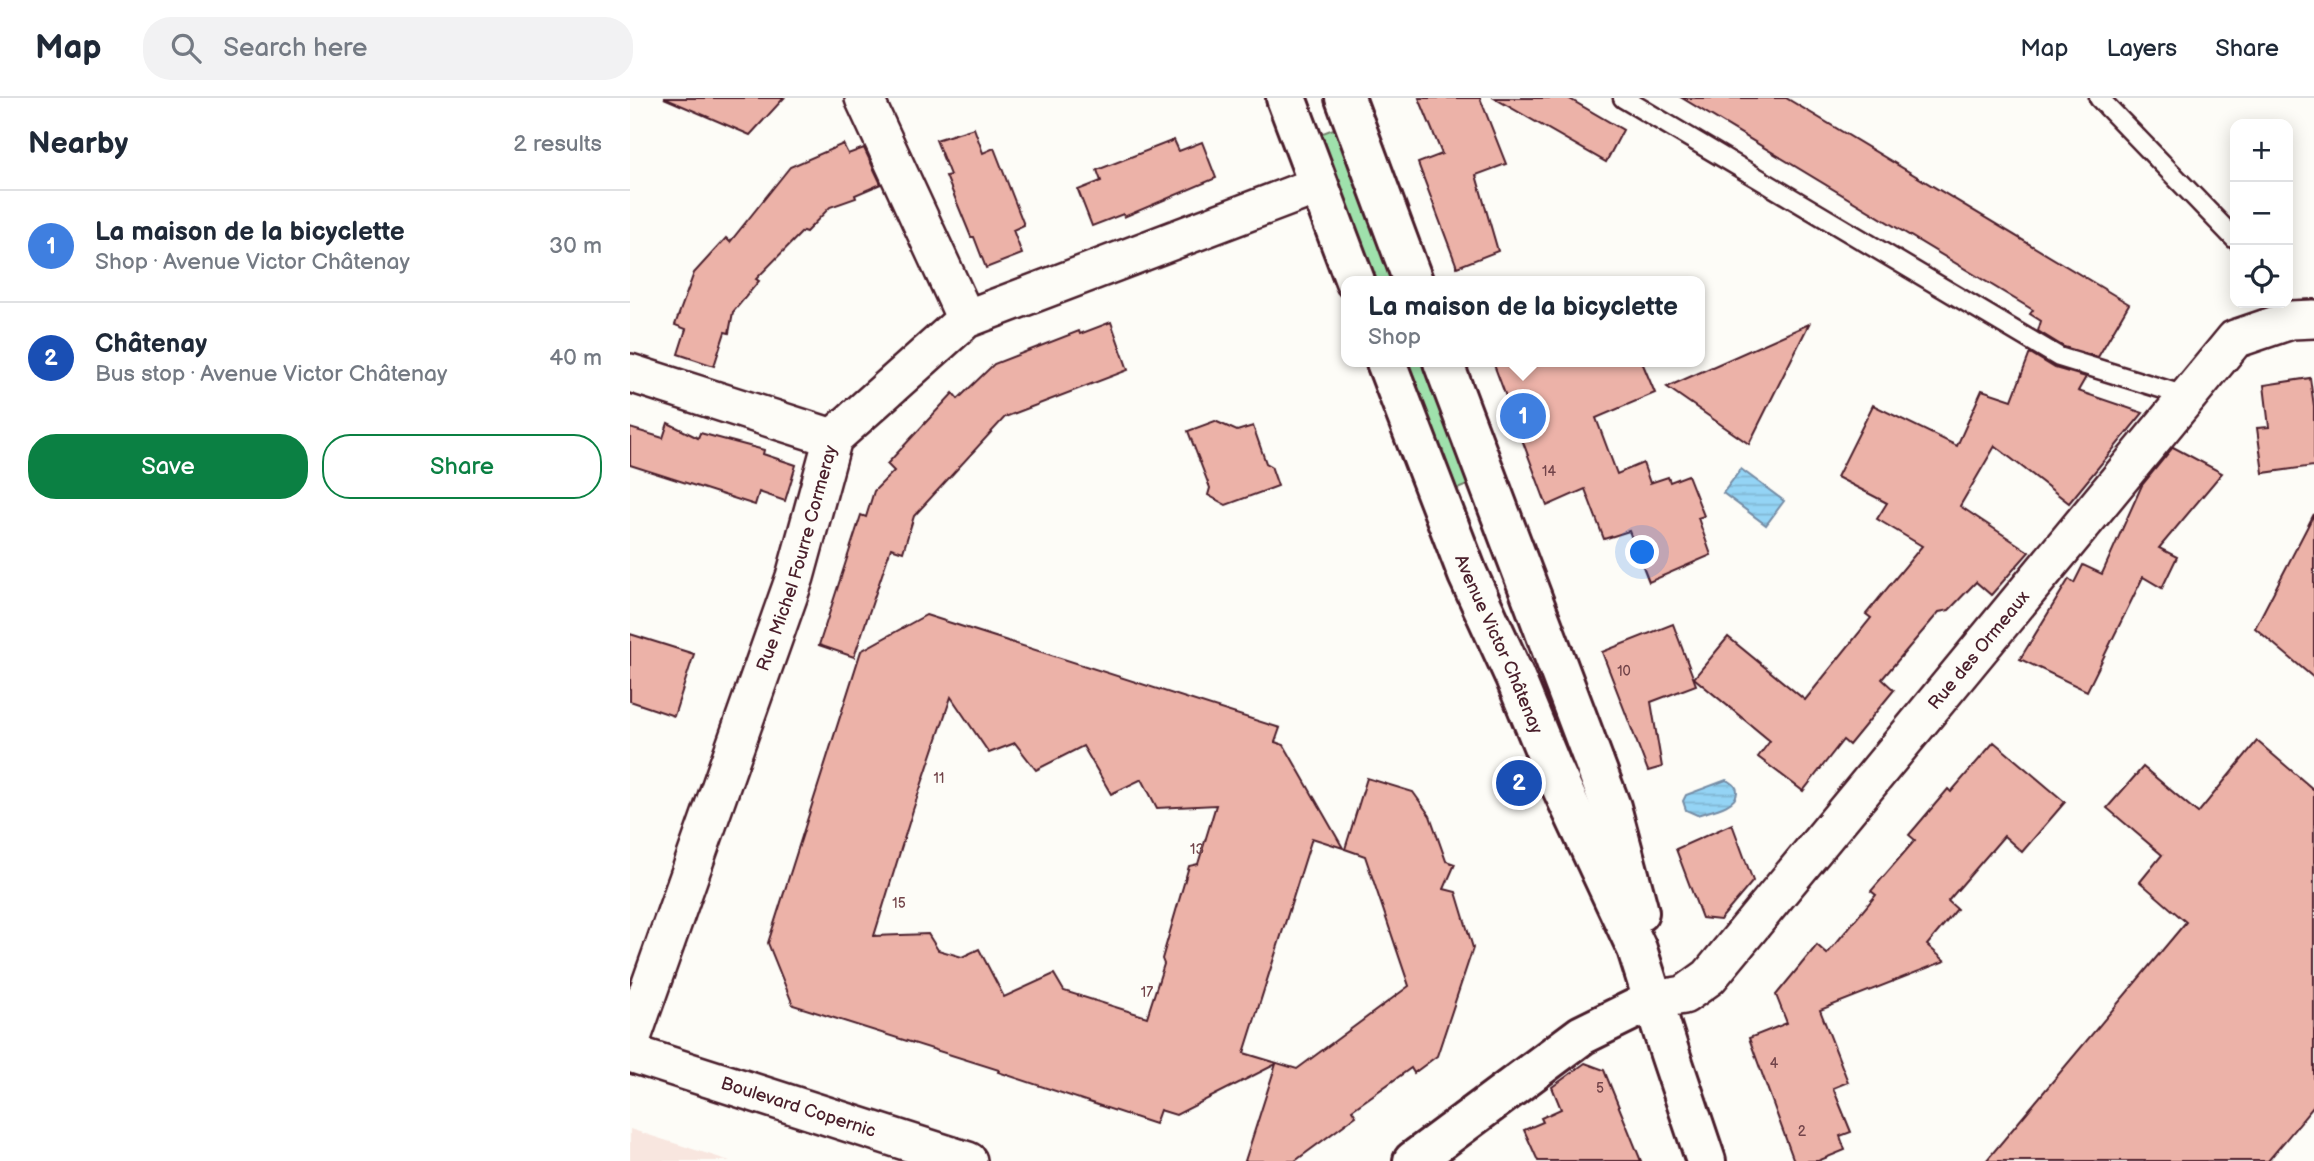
<!DOCTYPE html>
<meta charset="utf-8">
<style>
body{margin:0;font-family:"Balsamiq Sans",sans-serif;background:#f2f2f3;color:#1f2937}
.controls{position:absolute;right:21px;top:21px;display:grid;overflow:hidden;border-radius:14px;box-shadow:0 4px 18px #0003}
.controls button{width:63px;height:63px;display:grid;place-items:center;padding:0;border:0;border-bottom:2px solid #e0e1e3;background:#fff;color:#1f2937;font:35px sans-serif}
.you{position:absolute;left:1013px;top:455px;width:24px;height:24px;margin:-18px;border:5px solid #fff;border-radius:50%;background:#1a73e8;box-shadow:0 0 0 10px #1a73e833}
.badge{display:grid;place-items:center;width:46px;height:46px;border-radius:50%;background:#0b8043;color:#fff;font-size:23px;font-weight:700}
.pin{position:absolute;translate:-50% -50%;border:4px solid #fff;box-shadow:0 2px 7px #0006}
.popup{position:absolute;left:711px;top:178px;width:364px;height:91px;box-sizing:border-box;display:grid;place-content:center;border-radius:14px;background:#fff;filter:drop-shadow(0 2px 5px #0005);font-size:23px;white-space:nowrap;color:#747a83}
.popup b{font-size:26px;color:#1f2937}
.popup::after{content:'';position:absolute;left:50%;top:100%;margin-left:-14px;border:14px solid transparent;border-top-color:#fff}
.list{margin:0;padding:0;list-style:none}
h2{display:flex;justify-content:space-between;align-items:center;height:91px;margin:0;padding:0 28px;font-size:30px}
h2 small{font-size:23px;font-weight:400;color:#747a83}
.list li{display:grid;grid-template-columns:46px 1fr auto;gap:21px;align-items:center;box-sizing:border-box;height:112px;padding:0 28px;border-top:2px solid #e0e1e3}
.list b{display:block;font-size:26px;white-space:nowrap}
.list p{margin:0;font-size:23px;white-space:nowrap;color:#747a83}
.list em{font-size:23px;font-style:normal;color:#747a83}
.actions{display:flex;gap:14px;padding:21px 28px}
.actions a{flex:1;padding:16px 0;border:2px solid #0b8043;border-radius:28px;text-align:center;font-size:24px;color:#0b8043}
.actions .main{background:#0b8043;color:#fff}
.icon{flex:none;width:38px;height:38px;fill:none;stroke:currentColor;stroke-width:2;stroke-linecap:round;stroke-linejoin:round}
.map{position:relative;flex:none;width:1684px;height:1063px;overflow:hidden}
header{display:flex;align-items:center;gap:42px;box-sizing:border-box;height:98px;padding:0 35px;background:#fff;border-bottom:2px solid #e0e1e3}
header strong{font-size:33px}
nav{display:flex;gap:38px;margin-inline-start:auto;font-size:24px}
.search{width:490px;height:63px;background:#f2f2f3;display:flex;align-items:center;gap:18px;box-sizing:border-box;padding:0 24px;border-radius:28px;color:#747a83;font-size:26px}
main{display:flex}
aside{flex:1;background:#fff}
.map>svg:first-child{display:block}
.built{fill:#f8e6df}
.green{fill:#9fe1ac;stroke:#74806c;stroke-width:2}
.water{fill:url(#water-rules);stroke:#768ca4;stroke-width:2}
.building{fill:#ecb2a8;stroke:#4a1f2b;stroke-width:2;fill-rule:evenodd}
.lines{fill:none;stroke-linecap:round;stroke-linejoin:round}
.lane-casing{stroke:#4a1f2b;stroke-width:23}
.street-casing{stroke:#4a1f2b;stroke-width:42}
.secondary-casing{stroke:#4a1f2b;stroke-width:44}
.lane{stroke:#fdfcf7;stroke-width:18}
.street{stroke:#fdfcf7;stroke-width:37}
.secondary{stroke:#fdfcf7;stroke-width:38}
.labels{text-anchor:middle;dominant-baseline:central;stroke-width:5;stroke-linejoin:round;paint-order:stroke}
.number-label{font-size:14px;fill:#72444a}
.street-label{font-size:18px;fill:#4a1f2b;stroke:#fdfcf7}
</style>
<header>
<strong>Map</strong>
<div class="search"><svg class="icon" aria-label="search" viewBox="0 0 24 24"><circle cx="10" cy="10" r="6"/><path d="M15 15l6 6"/></svg>Search here</div>
<nav><a>Map</a><a>Layers</a><a>Share</a></nav>
</header>
<main>
<aside>
<h2>Nearby<small>2 results</small></h2>
<ul class="list">
<li><span class="badge" style="background:#3f7fe0">1</span><div><b>La maison de la bicyclette</b><p>Shop · Avenue Victor Châtenay</p></div><em>30 m</em></li>
<li><span class="badge" style="background:#1a4fb4">2</span><div><b>Châtenay</b><p>Bus stop · Avenue Victor Châtenay</p></div><em>40 m</em></li>
</ul>
<div class="actions"><a class="main">Save</a><a>Share</a></div>
</aside>
<div class="map">
<svg width="1684" height="1063" viewBox="0 0 1684 1063">
<defs>
<pattern id="water-rules" width="6" height="5" patternUnits="userSpaceOnUse" patternTransform="scale(1.75)"><rect width="6" height="5" fill="#94d4f5"/><path d="M0 2.5h6" fill="none" stroke="#81b6d2"/></pattern>
</defs>
<rect width="100%" height="100%" fill="#fdfcf7"/>
<filter id="ink" filterUnits="userSpaceOnUse"><feTurbulence type="fractalNoise" baseFrequency=".0143" numOctaves="2"/><feDisplacementMap in="SourceGraphic" scale="14" xChannelSelector="R" yChannelSelector="G"/><feConvolveMatrix kernelMatrix="1 2 1 2 8 2 1 2 1" color-interpolation-filters="sRGB"/></filter>
<g filter="url(#ink)">
<polygon class="built" points="0,1031 100,1063 0,1063"/>
<g class="green">
<polygon points="711,28 770,183 740,183 685,38"/>
<polygon points="771,264 800,264 845,384 820,394"/>
</g>
<g class="water">
<polygon points="1111,371 1154,403 1136,427 1093,395"/>
<path d="M 1096,682 C 1102,684 1107,687 1107,694 C 1107,709 1078,713 1067,717 L 1056,712 L 1053,703 L 1056,697 Z"/>
</g>
<g class="building">
<polygon points="34,0 154,0 120,37"/>
<polygon points="789,0 850,0 876,66 846,77 868,153 827,169 788,65 812,56"/>
<polygon points="864,0 938,0 993,32 976,64"/>
<polygon points="1052,0 1156,0 1499,206 1468,259 1434,249 1408,233 1411,223 1400,216 1403,212"/>
<polygon points="344,30 353,55 364,50 394,127 383,132 392,156 356,170 344,139 341,139 316,78 320,77 306,42"/>
<polygon points="544,42 549,53 572,44 586,80 494,119 493,116 462,128 448,92 471,83 467,72"/>
<polygon points="213,46 218,56 234,50 251,86 225,97 226,100 200,109 176,134 173,133 126,181 129,183 103,214 99,235 95,234 84,268 48,256 56,231 45,227 64,175 96,140 100,144 160,69"/>
<polygon points="481,224 498,272 375,319 284,418 273,454 261,450 224,559 189,547 231,417 236,419 244,393 264,373 257,366 323,295 328,301 364,266 449,233 450,236"/>
<polygon points="1179,226 1119,346 1037,289"/>
<polygon points="1400,255 1425,270 1456,279 1448,293 1513,315 1439,405 1365,348 1330,408 1399,454 1361,497 1346,484 1319,512 1309,514 1252,581 1264,592 1219,647 1213,642 1173,693 1128,659 1140,643 1064,580 1098,539 1175,602 1241,520 1236,516 1292,448 1247,421 1257,405 1207,379 1243,307 1327,348 1352,292 1382,302"/>
<polygon points="863,264 1012,264 1025,295 966,320 987,376 1013,365 1020,385 1038,379 1040,384 1058,377 1074,418 1068,420 1081,457 1019,484 999,433 974,441 955,391 917,408"/>
<polygon points="1680,280 1684,308 1684,368 1633,375 1627,330 1639,329 1634,287"/>
<polygon points="585,323 607,333 623,328 636,365 641,368 648,388 596,407 578,397 580,390 558,333"/>
<polygon points="38,325 68,340 70,335 134,352 133,356 166,367 155,403 129,394 125,407 0,367 0,330 33,340"/>
<polygon points="1543,349 1592,375 1529,450 1547,459 1532,490 1513,479 1457,593 1390,561 1439,481 1444,485 1453,467 1472,476 1512,387"/>
<polygon points="1684,416 1684,580 1625,530"/>
<path d="M 296,517 L 650,630 L 645,644 L 654,647 L 713,750 L 682,740 L 614,955 L 667,971 L 779,888 L 735,758 L 715,751 L 737,680 L 783,694 L 800,718 L 816,763 L 825,766 L 814,791 L 826,794 L 843,850 L 807,958 L 784,975 L 781,970 L 722,1012 L 726,1018 L 665,1063 L 615,1063 L 646,966 L 546,1017 L 530,1012 L 525,1026 L 368,974 L 369,972 L 163,907 L 138,845 L 231,553 ZM 321,599 L 359,655 L 385,645 L 406,672 L 453,648 L 481,696 L 512,681 L 527,710 L 586,707 L 568,766 L 559,768 L 532,861 L 534,866 L 517,919 L 434,893 L 424,876 L 374,899 L 349,851 L 332,859 L 308,852 L 298,836 L 244,838 L 283,712 Z"/>
<polygon points="1043,526 1066,587 1021,604 1032,669 1018,673 972,554"/>
<polygon points="0,536 64,556 44,618 0,603"/>
<polygon points="1627,643 1684,692 1684,1008 1638,1063 1356,1063 1556,824 1510,784 1532,757 1477,710 1513,669 1568,715"/>
<polygon points="1364,644 1435,704 1392,754 1374,738 1318,803 1327,811 1297,847 1315,863 1190,912 1218,984 1203,990 1221,1034 1210,1038 1215,1052 1188,1063 1164,1063 1119,940 1157,925 1146,897 1187,847 1197,856 1246,797 1241,793 1285,742 1279,737 1318,691 1321,694"/>
<polygon points="1102,726 1123,783 1090,822 1072,820 1046,751"/>
<polygon points="955,965 974,972 1011,1063 908,1063 894,1032 913,1024 911,1020 931,1011 922,989"/>
</g>
<g class="lines">
<defs>
<g id="lane">
<polyline points="993,0 1429,259 1556,298"/>
<polyline points="1469,0 1605,141"/>
</g>
<g id="street">
<polyline points="234,0 336,221"/>
<polyline points="0,275 203,340"/>
<path id="s1" d="M 1023,902 L 1054,897 L 1079,879 L 1605,241 L 1661,222 L 1684,221"/>
<path id="s2" d="M 0,945 L 165,479 L 203,340 L 336,221 L 689,87"/>
<path id="s3" d="M 0,955 L 338,1063"/>
</g>
<g id="secondary">
<polyline points="656,0 725,183"/>
<polyline points="715,0 783,183"/>
<path id="s4" d="M 756,264 L 838,477 L 884,577 L 921,667 L 1007,851 L 1040,956 L 1076,1063"/>
<polyline points="813,264 981,709 1009,814"/>
<polyline points="783,1063 952,937 1023,902"/>
</g>
</defs>
<use href="#lane" class="lane-casing"/>
<use href="#street" class="street-casing"/>
<use href="#secondary" class="secondary-casing"/>
<use href="#lane" class="lane"/>
<use href="#street" class="street"/>
<use href="#secondary" class="secondary"/>
</g>
</g>
<g class="labels">
<g class="number-label">
<text x="919" y="373">14</text>
<text x="994" y="573">10</text>
<text x="309" y="680">11</text>
<text x="567" y="751">13</text>
<text x="269" y="805">15</text>
<text x="517" y="894">17</text>
<text x="1144" y="965">4</text>
<text x="970" y="990">5</text>
<text x="1172" y="1033">2</text>
</g>
<g class="street-label">
<text stroke="none"><textPath href="#s2" startOffset="513">Rue Michel Fourre Cormeray</textPath></text>
<text stroke="none"><textPath href="#s4" startOffset="304">Avenue Victor Châtenay</textPath></text>
<text stroke="none"><textPath href="#s1" startOffset="486">Rue des Ormeaux</textPath></text>
<text stroke="none"><textPath href="#s3" startOffset="177">Boulevard Copernic</textPath></text>
</g>
</g>
</svg>
<div class="controls">
<button>+</button>
<button>−</button>
<button><svg class="icon" aria-label="locate" viewBox="0 0 24 24"><circle cx="12" cy="12" r="6"/><path d="M12 2v4M12 18v4M2 12h4M18 12h4"/></svg></button>
</div>
<div class="you"></div>
<div class="pin badge" style="left:893px;top:318px;background:#3f7fe0">1</div>
<div class="popup"><b>La maison de la bicyclette</b>Shop</div>
<div class="pin badge" style="left:889px;top:685px;background:#1a4fb4">2</div>
</div>
</main>
